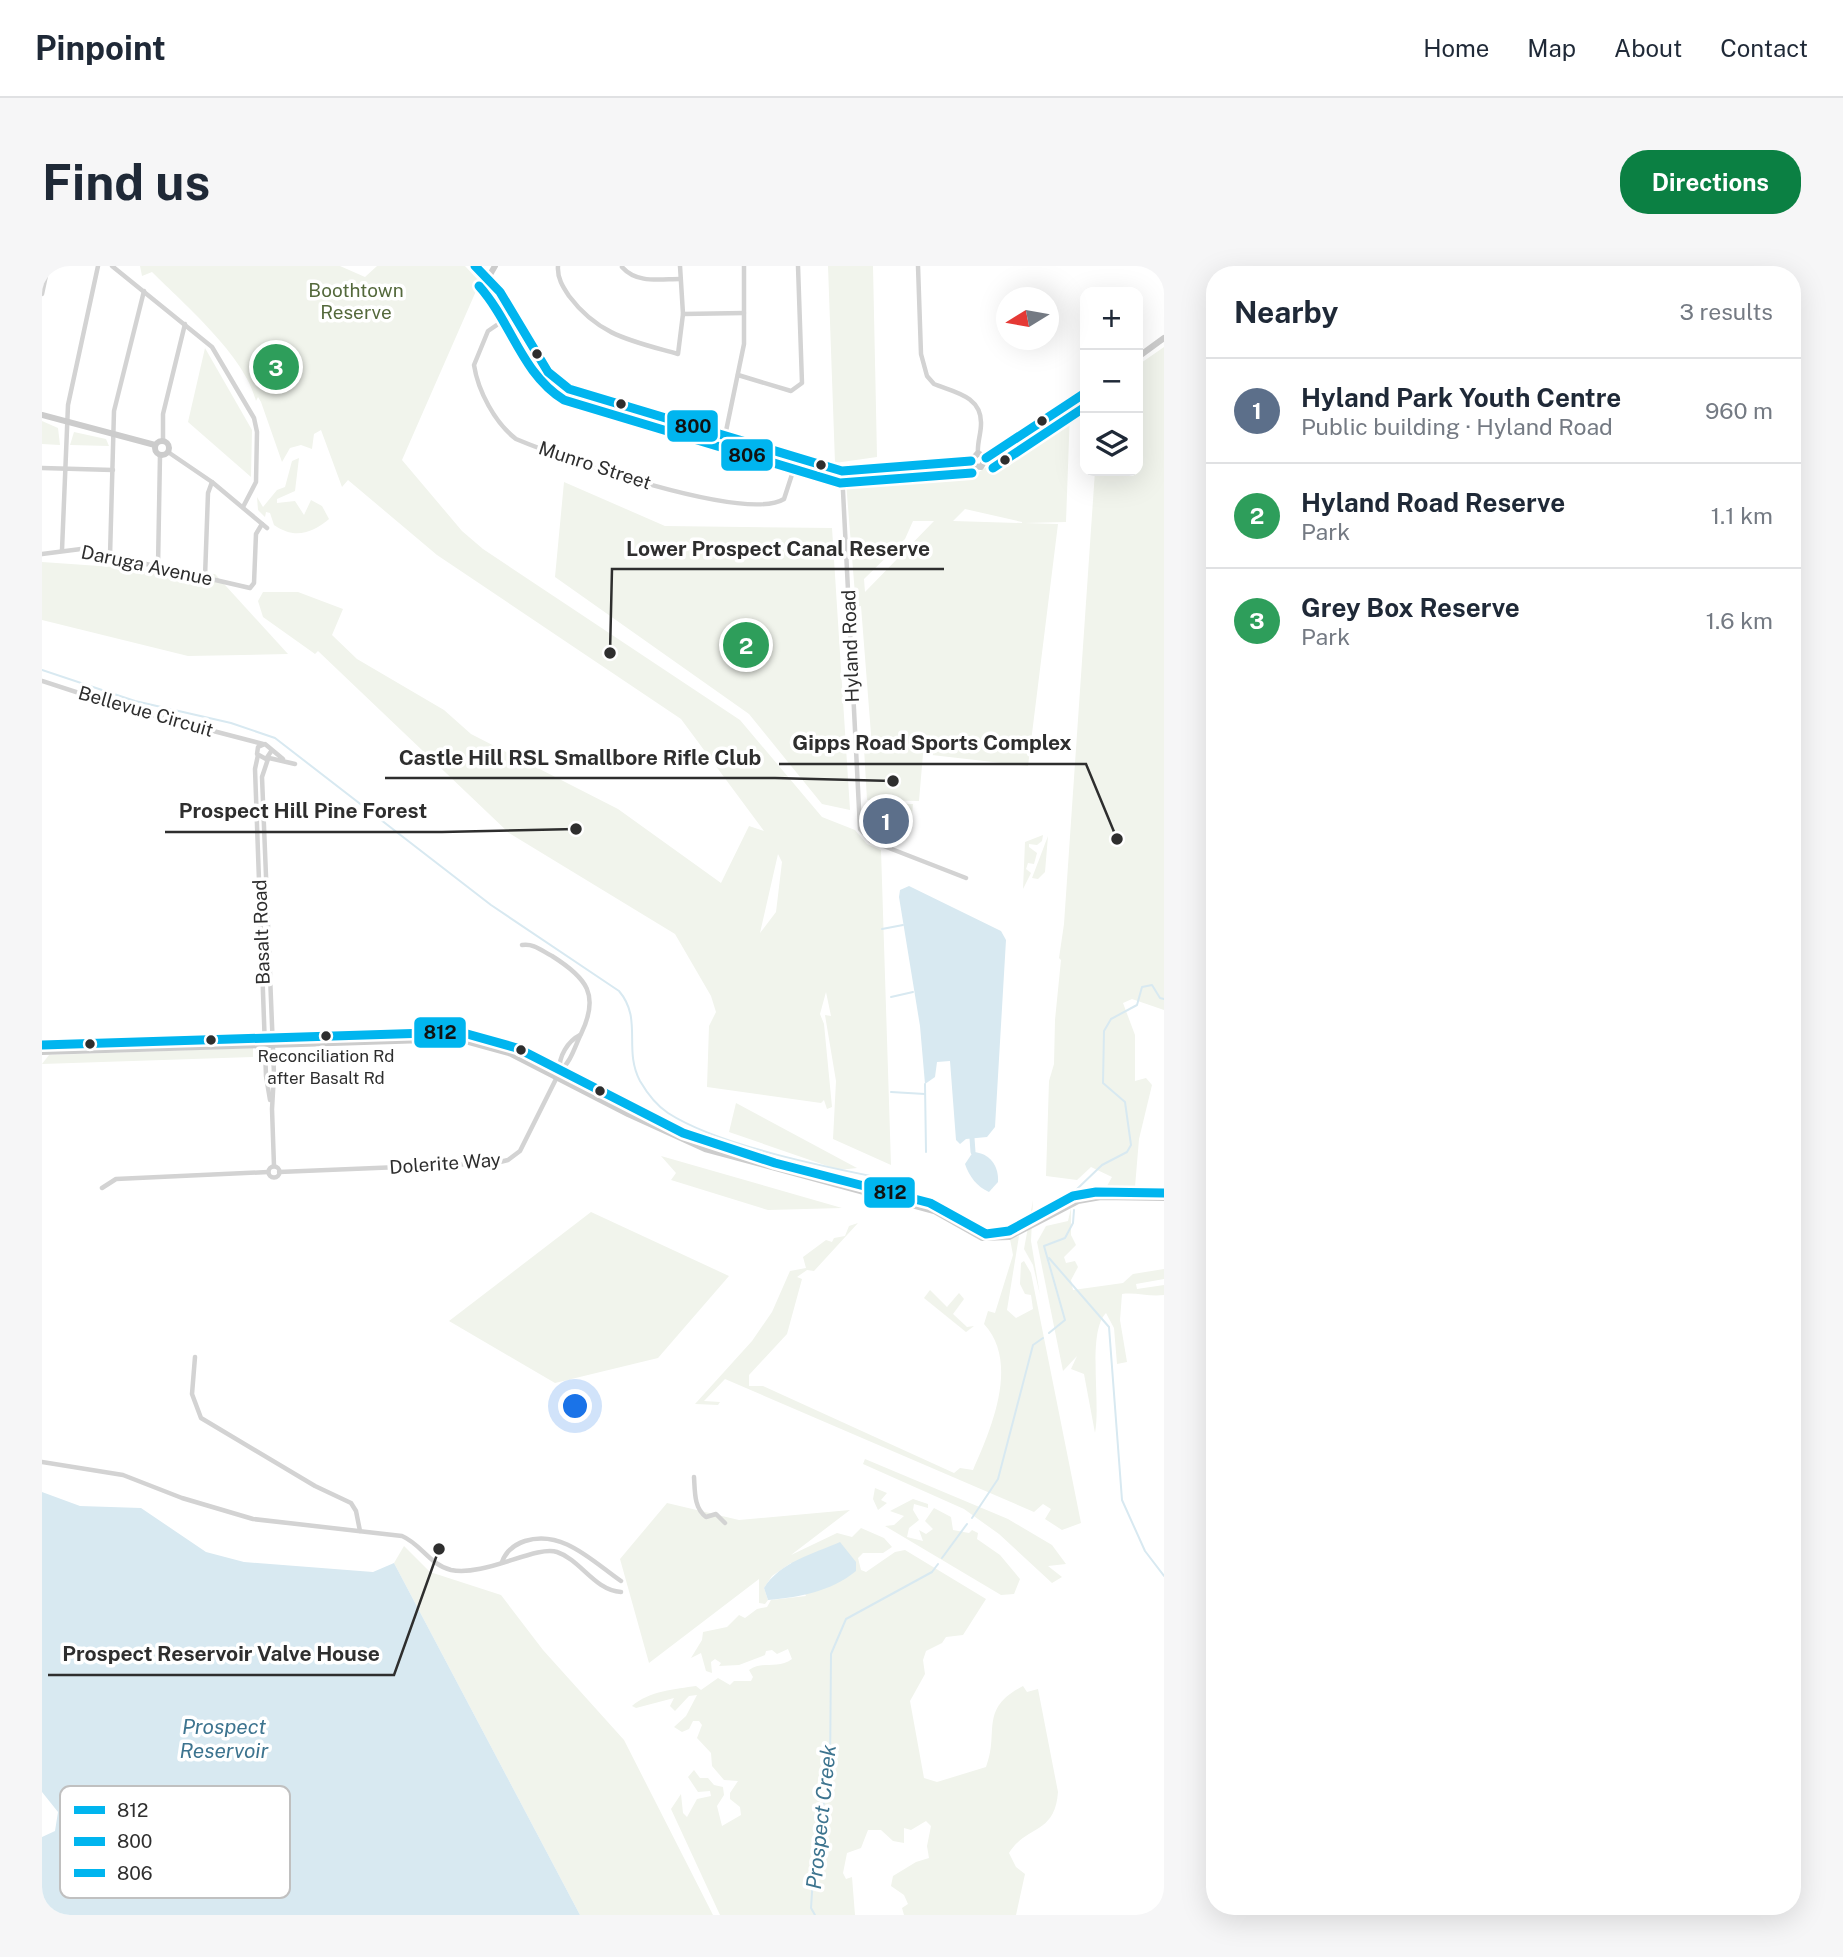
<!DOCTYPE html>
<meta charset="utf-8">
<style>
body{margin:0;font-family:"Public Sans",sans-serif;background:#f6f6f7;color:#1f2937}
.controls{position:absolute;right:21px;top:21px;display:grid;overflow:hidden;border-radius:14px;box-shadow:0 7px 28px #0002}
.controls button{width:63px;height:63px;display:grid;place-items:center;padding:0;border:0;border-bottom:2px solid #e0e1e3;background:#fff;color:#1f2937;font:35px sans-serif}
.compass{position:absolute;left:954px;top:21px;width:63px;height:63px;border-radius:50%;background:#fff;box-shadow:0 7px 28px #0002;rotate:259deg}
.you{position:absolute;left:534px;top:1141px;width:24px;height:24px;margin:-18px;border:5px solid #fff;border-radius:50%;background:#1a73e8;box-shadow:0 0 0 10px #1a73e833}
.badge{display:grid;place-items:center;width:46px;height:46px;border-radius:50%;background:#0b8043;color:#fff;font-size:23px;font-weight:700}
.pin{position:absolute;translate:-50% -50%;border:4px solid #fff;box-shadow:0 2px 7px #0006}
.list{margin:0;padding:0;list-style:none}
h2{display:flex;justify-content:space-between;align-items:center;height:91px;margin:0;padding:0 28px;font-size:30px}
h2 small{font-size:23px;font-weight:400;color:#747a83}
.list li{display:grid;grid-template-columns:46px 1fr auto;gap:21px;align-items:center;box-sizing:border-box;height:105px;padding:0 28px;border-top:2px solid #e0e1e3}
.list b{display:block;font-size:26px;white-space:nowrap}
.list p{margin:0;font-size:23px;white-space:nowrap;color:#747a83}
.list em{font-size:23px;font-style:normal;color:#747a83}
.icon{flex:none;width:38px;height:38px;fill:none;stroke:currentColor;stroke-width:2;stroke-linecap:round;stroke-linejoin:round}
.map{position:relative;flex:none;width:1122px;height:1649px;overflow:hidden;border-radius:28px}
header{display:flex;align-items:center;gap:42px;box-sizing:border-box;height:98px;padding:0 35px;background:#fff;border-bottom:2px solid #e0e1e3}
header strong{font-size:33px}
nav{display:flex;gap:38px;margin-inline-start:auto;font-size:24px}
.intro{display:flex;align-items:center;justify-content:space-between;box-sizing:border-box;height:168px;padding:0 42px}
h1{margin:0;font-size:49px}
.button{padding:18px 32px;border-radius:28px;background:#0b8043;color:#fff;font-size:24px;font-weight:700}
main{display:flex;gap:42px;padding:0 42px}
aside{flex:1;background:#fff;border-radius:28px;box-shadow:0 7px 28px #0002}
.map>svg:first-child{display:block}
.green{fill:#f1f4ec;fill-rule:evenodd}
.water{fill:#d8e9f1}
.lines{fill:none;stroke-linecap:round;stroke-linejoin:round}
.stream{stroke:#d8e9f1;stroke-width:2}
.canal{stroke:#d8e9f1;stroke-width:5}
.street{stroke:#d3d3d3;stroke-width:4.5}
.secondary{stroke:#ccc;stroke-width:6}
.bus-1-casing{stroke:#fff;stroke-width:14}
.bus-2-casing{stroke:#fff;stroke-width:14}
.bus-3-casing{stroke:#fff;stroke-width:14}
.bus-1{stroke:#00b5ef;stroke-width:9}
.bus-2{stroke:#00b5ef;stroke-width:9}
.bus-3{stroke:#00b5ef;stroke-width:9}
.bus-dot{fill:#2e2e2e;stroke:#fff;stroke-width:2.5}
.labels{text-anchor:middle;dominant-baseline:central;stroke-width:7;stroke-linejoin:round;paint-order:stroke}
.bus-label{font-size:17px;fill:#2e2e2e;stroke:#fff}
.park-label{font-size:19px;fill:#54693c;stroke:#fff}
.street-label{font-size:19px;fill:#2e2e2e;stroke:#fff}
.water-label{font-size:21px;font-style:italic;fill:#3d748f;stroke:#fff}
.key{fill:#fff;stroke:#c0c0c0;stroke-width:2}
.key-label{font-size:19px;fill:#2e2e2e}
.leader{fill:none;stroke:#2e2e2e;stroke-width:2.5}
.callout-dot{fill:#2e2e2e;stroke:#fff;stroke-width:2.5}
.callout-label{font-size:21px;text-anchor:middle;font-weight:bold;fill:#2e2e2e;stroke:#fff;stroke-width:7;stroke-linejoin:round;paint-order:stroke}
.line-badge{stroke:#fff;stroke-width:2.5}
.pale-badge-label{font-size:19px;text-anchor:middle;font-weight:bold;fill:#111}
</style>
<header>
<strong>Pinpoint</strong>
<nav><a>Home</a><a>Map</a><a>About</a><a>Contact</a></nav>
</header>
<div class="intro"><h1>Find us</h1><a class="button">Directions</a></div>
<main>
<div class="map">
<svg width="1122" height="1649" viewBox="0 0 1122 1649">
<rect width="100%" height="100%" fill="#fff"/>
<g class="green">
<path d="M 98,0 L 298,0 L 323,11 L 335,0 L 423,0 L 438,16 L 360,194 L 420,265 L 441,283 L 698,454 L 780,551 L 813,564 L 825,578 L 839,584 L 849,899 L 791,873 L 794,815 L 783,749 L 789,750 L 784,726 L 778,748 L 782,758 L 790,841 L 785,843 L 782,834 L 779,837 L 665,821 L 667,760 L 674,746 L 669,730 L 633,668 L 467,567 L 276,385 L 273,388 L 221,351 L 216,335 L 221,326 L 256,326 L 301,343 L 290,369 L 315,393 L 402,444 L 429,468 L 576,543 L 679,617 L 707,560 L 722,565 L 639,453 L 395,289 L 306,214 L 300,221 L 279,164 L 272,168 L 270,183 L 259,179 L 248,182 L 240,196 L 219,136 L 216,131 L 214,135 C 203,90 142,38 110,6 L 100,10 ZM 736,588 L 740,596 L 734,646 L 718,667 Z"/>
<polygon points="786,0 831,0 835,191 793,197"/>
<polygon points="1122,81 1122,744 1090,733 1081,737 1093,769 1093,815 1104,812 1110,819 1097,873 1093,921 1065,920 1070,911 1049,901 1035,914 1004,910 1007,815 1012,798 1013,754 1019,694 1017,692 1022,658 1053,205 1096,205 1096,99"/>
<polygon points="163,82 210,164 209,211 146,156"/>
<path d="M 1028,146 L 1024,256 L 982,257 L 1016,258 L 986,500 L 881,488 L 877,535 L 825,534 L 822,482 L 830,481 L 819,340 L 814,341 L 804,216 L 937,206 ZM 923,243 L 980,256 L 980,257 L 911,255 ZM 871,255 L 892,255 L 823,326 L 822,313 L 863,273 Z"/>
<polygon points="0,155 16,162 18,179 0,178"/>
<polygon points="32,166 64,173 67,180 28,179"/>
<path d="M 257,192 L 253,225 L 235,233 L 235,237 L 253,235 L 262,249 L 269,234 L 280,240 L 287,253 C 269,268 252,273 232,259 L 228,247 L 224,246 L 223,251 L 216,244 L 215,231 L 221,241 L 235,224 L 243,221 L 250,195 Z"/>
<polygon points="522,216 623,260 790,262 808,544 780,538 707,448 513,311"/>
<polygon points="0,296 173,308 246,388 146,390 0,354"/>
<polygon points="849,538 871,538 870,549 848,548"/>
<polygon points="1001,569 1000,575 995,579 987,578 987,581 995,587 992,598 986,597 984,603 989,607 981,623 983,576"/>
<polygon points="1006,570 1003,606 996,613 990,612"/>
<polygon points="211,782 211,791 0,798 7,789"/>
<polygon points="694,837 815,902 797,904 687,866"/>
<polygon points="619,890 800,942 726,944 629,914 634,907"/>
<polygon points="991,934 989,975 998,1029 991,999 982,983"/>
<path d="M 1029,942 L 1029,969 L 1034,979 L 1022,991 L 1024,997 L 1033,995 L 1036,1001 L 1029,1014 L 1031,1024 L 1081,1017 L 1091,1008 L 1122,1003 L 1122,1013 L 1094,1018 L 1095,1023 L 1122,1019 L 1122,1029 C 1107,1031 1094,1026 1080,1028 L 1078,1054 L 1085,1096 L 1075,1098 L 1072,1062 L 1064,1047 C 1045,1066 1059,1137 1053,1167 L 1042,1108 L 1029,1103 L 1035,1090 L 1021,1105 L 995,976 L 1004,960 L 1026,955 Z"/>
<polygon points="549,946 687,1010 616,1092 513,1117 407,1055"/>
<path d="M 816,957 L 772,1005 L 765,1004 L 755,1011 L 760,1013 L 745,1068 L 707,1109 L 707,1120 L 721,1120 L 912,1207 L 918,1202 L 931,1204 C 949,1163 978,1097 942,1058 L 946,1045 L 953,1047 L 971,989 L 968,973 L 977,970 L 965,1044 L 974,1052 L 991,1043 L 989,1029 L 983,1028 L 978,1018 L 979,997 L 982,995 L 989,1007 L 1039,1257 L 1020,1264 L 1003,1253 L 1009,1243 L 1001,1238 L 992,1246 L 683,1113 L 662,1135 L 678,1136 L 676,1139 L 653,1138 L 710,1075 L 730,1046 L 748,1005 L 764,1002 L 761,991 L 784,974 L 790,976 L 792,972 L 803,970 L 807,960 Z"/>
<polygon points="888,1024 905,1041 917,1027 922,1033 911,1048 925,1061 932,1060 924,1066 882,1032"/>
<polygon points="823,1193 966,1253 1010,1279 1024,1298 1006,1300 1020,1311 1010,1317 957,1268 922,1243 821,1198"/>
<polygon points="833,1222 845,1227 839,1234 845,1237 836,1244 831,1233"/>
<polygon points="871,1233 886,1238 886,1242 872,1238 871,1244 877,1254 867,1262 865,1271 881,1275 877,1264 884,1268 891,1263 883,1255 892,1242 909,1251 911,1264 927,1267 930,1264 936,1267 935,1273 958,1289 978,1313 972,1328 959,1329 843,1260 852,1259 862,1250 848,1245"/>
<path d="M 625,1237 L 697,1254 L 808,1244 L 749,1289 L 795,1267 L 810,1271 L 819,1262 L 842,1272 L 850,1281 L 841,1287 L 821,1287 L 816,1292 L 819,1304 L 824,1306 L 853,1286 L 863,1284 L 944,1333 L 921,1369 L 904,1371 L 900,1377 L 884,1385 L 881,1394 L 883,1408 L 868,1435 L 882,1512 L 895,1516 L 944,1501 C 958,1466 936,1443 981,1420 L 985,1426 L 996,1423 L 1016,1526 C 1013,1569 984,1559 967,1587 L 974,1601 L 983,1608 L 974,1649 L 862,1649 L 860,1642 L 866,1638 L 862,1629 L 849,1620 L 851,1610 L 874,1596 L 887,1592 L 885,1580 L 889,1560 L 884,1555 L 869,1564 L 862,1562 L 862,1577 L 851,1575 L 839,1564 L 826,1564 L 819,1582 L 805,1587 L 801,1607 L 804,1613 L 810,1611 L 813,1649 L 678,1649 L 629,1543 L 639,1528 L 641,1547 L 645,1551 L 655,1533 L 669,1530 L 668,1525 L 656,1526 L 646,1511 L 652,1504 L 658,1512 L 666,1512 L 672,1519 L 681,1521 L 682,1529 L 675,1540 L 680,1560 L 699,1549 L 698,1541 L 688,1533 L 688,1527 L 696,1515 L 682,1514 L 670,1500 L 669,1487 L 655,1472 L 660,1459 L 657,1455 L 651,1455 L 647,1463 L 640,1466 L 632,1461 L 644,1450 L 655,1429 L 647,1430 L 633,1445 L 628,1440 L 632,1432 L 594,1442 L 590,1440 C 607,1425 634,1423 654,1420 L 659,1424 L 676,1412 L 688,1419 L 692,1415 L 709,1415 L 711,1411 L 707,1404 C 721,1394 735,1404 750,1393 L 746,1383 L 735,1388 L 730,1384 L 724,1385 L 723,1389 L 697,1399 L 677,1400 L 679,1397 L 673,1393 L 669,1396 L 670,1407 L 664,1405 L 659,1387 L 649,1392 L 660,1374 L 661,1366 L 685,1361 L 697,1349 L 703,1352 L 715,1343 L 725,1341 L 729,1334 L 764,1330 L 749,1297 L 730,1310 L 722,1322 L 726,1334 L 723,1338 L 717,1337 L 717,1313 L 607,1397 L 578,1293 Z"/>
<polygon points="362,1280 388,1306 459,1329 501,1384 582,1474 671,1649 538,1649 352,1297"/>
</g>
<g class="water">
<polygon points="867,620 959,665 964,674 953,861 945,871 924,873 918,878 914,874 908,795 895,796 893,811 883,818 878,760 857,631 858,624"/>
<path d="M 931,886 C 948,887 957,900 956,916 L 947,926 C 935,921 927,910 923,898 Z"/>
<polygon points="0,1226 38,1240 99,1242 164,1286 202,1296 331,1306 352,1297 538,1649 0,1649 0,1571 13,1565 16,1546 0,1526"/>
<path d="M 798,1276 L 814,1296 L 814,1305 C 788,1326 758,1331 726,1334 L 722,1322 C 738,1296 771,1288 798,1276 Z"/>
</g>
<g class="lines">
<g class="stream">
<path d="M 0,404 L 93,435 L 189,457 L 233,472 L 449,639 L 577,725 C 601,753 581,783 598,815 C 605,827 614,839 626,847 C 677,880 788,902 849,914"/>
<polyline points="840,663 861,659"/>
<polyline points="849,731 871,726"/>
<polyline points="883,818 884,886"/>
<polyline points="849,826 883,828"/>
<polyline points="1035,923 1060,899 1085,886 1089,879 1083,836 1061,817 1062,765 1069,753 1095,739 1100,721 1110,719 1118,732 1122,733"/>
<polyline points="1007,992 1067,1061 1080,1234 1103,1285 1122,1310"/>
<polyline points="1007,1067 1023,1054 1002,980 1023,972 1031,957 1032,944"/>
<polyline points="930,1252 956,1213 991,1079 1001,1072"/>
<polyline points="900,1292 925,1258"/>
<polyline points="773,1649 769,1642 773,1581 788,1506 789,1388 804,1353 890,1306 896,1298"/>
</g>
<polyline class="canal" points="930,872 931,886"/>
<g class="street">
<polyline points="70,0 170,81 212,152 215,166 214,216 201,241"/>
<path d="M 516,0 C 515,12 521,21 527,30 C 557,70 590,75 636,88 L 641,48 L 638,0"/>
<path d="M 876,0 L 879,88 L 885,110 L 892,118 C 912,126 940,130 939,158 C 939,168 935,177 936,187"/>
<path d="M 580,1 C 595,18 618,13 638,13"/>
<polyline points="0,28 6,0"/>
<path d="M 471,48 L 446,65 L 432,99 C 436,125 453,157 474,173 C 519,192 703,257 742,233 L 755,193"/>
<polyline points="641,48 702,47"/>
<polyline points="696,109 749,125 760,117 756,0"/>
<polyline points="683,170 702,78 702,0"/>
<polyline points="121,175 121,148 143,58"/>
<polyline points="126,186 170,216 225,262"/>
<polyline points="0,202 71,204"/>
<polyline points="800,205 818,563 829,575 924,612"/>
<polyline points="20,284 26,139 56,0"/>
<polyline points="0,288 39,283 208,322 212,317 214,268 220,258"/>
<polyline points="68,290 72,145 102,25"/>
<polyline points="116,301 118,189"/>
<polyline points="163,311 166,227 170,216"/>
<polyline points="0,415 83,442 221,478"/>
<polyline points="230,484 224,493 215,488 216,481 223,478 241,493"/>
<polyline points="216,489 213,503 224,810 228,834"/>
<polyline points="227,492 253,498"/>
<polyline points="226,493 220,511 232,808 230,843 232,900"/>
<path d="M 518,804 C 516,791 526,775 538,769"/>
<circle cx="232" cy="906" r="5.5"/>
<path d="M 237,906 L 454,897 L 466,894 L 478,885 L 518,805 C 529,796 533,780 539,768 C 558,729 545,712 510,690 C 500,685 492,677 480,679"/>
<polyline points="60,922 74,913 226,906"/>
<polyline points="153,1091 150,1128 159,1152 273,1220 309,1237 314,1245 318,1265"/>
<path d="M 0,1196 L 81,1209 L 140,1232 L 211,1253 L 360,1270 C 379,1278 388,1299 409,1304 C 442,1311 494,1279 515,1286 C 539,1294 552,1324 579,1326"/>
<path d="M 652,1211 C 653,1226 652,1242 664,1251 L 674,1248 L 683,1257"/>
<path d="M 460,1296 C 464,1285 471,1279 483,1275 C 520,1263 550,1295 579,1315"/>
</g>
<g class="secondary">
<polyline points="433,0 458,26 506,106 527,123 800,205 929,195"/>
<polyline points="446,12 453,0"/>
<polyline points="1096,91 1122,72"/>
<polyline points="0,149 113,179"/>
<circle cx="120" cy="182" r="7"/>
<polyline points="944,192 1043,127"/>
<polyline points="929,195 932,200 939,201 944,192"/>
<polyline points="929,195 936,187 944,192"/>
<path d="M 0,779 L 418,766 C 496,777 568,838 641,867 C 721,899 806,914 888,937 C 909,944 922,964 944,968 C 975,973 1003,939 1031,930 C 1061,921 1092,931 1122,927"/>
<polyline points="0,786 416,773 467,787 586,848 663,883 892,945 940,972 967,971 1036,935 1059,931 1122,932"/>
</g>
<defs>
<polyline id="bus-1" points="0,779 418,766 475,782 641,867 733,897 888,937 944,968 967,965 1031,930 1054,926 1122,927"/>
<g id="bus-2">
<polyline points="433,0 458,26 506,106 527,123 800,205 929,195"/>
<polyline points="944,192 1043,127"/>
</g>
<g id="bus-3">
<path d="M 437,20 C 470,57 479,107 522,134 L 798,217 L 930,207"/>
<polyline points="951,202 1043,141"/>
</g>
</defs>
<use href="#bus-1" class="bus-1-casing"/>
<use href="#bus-2" class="bus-2-casing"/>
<use href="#bus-3" class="bus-3-casing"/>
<use href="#bus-1" class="bus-1"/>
<use href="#bus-2" class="bus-2"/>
<use href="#bus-3" class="bus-3"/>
</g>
<g class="bus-dot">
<circle cx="495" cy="88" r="6"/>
<circle cx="579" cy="138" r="6"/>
<circle cx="1000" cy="155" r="6"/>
<circle cx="963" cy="194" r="6"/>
<circle cx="779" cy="199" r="6"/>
<circle cx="284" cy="770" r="6"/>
<circle cx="169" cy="774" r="6"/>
<circle cx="48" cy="778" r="6"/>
<circle cx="479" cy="784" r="6"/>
<circle cx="558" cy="825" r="6"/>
</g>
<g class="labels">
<g class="bus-label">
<text x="284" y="790">Reconciliation Rd<tspan x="284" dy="22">after Basalt Rd</tspan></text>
</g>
<g class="park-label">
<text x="314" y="24">Boothtown<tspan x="314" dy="22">Reserve</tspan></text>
</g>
<g class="street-label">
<text transform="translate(553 199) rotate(18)">Munro Street</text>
<text transform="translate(105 299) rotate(12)">Daruga Avenue</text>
<text transform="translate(808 380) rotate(-92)">Hyland Road</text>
<text transform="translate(104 445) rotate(16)">Bellevue Circuit</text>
<text transform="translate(219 666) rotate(-92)">Basalt Road</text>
<text transform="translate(403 897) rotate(-4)">Dolerite Way</text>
</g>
<g class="water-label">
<text x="182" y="1460">Prospect<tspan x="182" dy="24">Reservoir</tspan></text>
<text transform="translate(779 1551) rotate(-84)">Prospect Creek</text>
</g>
</g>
<rect x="18" y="1520" width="230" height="112" rx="10" class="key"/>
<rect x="32" y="1540" width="31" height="8" fill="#00b5ef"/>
<rect x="32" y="1571" width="31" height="9" fill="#00b5ef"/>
<rect x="32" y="1603" width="31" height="8" fill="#00b5ef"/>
<g class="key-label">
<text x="75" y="1551">812</text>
<text x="75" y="1582">800</text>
<text x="75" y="1614">806</text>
</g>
<path class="leader" d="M568 387L570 303H902M1075 573L1044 498H737M851 515L733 512H343M534 563L400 566H123M397 1283L352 1409H6"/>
<g class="callout-dot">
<circle cx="568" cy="387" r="7"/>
<circle cx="1075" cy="573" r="7"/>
<circle cx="851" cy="515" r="7"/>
<circle cx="534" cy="563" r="7"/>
<circle cx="397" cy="1283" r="7"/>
</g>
<g class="callout-label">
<text x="736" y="290">Lower Prospect Canal Reserve</text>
<text x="890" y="484">Gipps Road Sports Complex</text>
<text x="538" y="499">Castle Hill RSL Smallbore Rifle Club</text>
<text x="261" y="552">Prospect Hill Pine Forest</text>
<text x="179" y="1395">Prospect Reservoir Valve House</text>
</g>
<g class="line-badge">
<rect x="624" y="143" width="53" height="34" rx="7" fill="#00b5ef"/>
<rect x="678" y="172" width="54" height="34" rx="7" fill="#00b5ef"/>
<rect x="371" y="750" width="54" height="33" rx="7" fill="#00b5ef"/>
<rect x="821" y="910" width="53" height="33" rx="7" fill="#00b5ef"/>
</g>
<g class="pale-badge-label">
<text x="651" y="167">800</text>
<text x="705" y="196">806</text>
<text x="398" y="773">812</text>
<text x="848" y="933">812</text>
</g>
</svg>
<div class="controls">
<button>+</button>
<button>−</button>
<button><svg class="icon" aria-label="layers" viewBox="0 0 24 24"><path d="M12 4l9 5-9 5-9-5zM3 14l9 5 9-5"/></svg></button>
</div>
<svg class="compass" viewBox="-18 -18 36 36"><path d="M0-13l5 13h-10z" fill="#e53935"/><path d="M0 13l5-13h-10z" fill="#747a83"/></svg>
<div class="you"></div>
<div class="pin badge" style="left:844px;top:555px;background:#5c6f8a">1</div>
<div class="pin badge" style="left:704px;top:379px;background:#2e9e5b">2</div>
<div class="pin badge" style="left:234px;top:101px;background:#2e9e5b">3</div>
</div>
<aside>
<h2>Nearby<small>3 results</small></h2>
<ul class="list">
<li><span class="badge" style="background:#5c6f8a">1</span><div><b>Hyland Park Youth Centre</b><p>Public building · Hyland Road</p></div><em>960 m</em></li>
<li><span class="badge" style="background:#2e9e5b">2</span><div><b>Hyland Road Reserve</b><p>Park</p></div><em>1.1 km</em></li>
<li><span class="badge" style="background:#2e9e5b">3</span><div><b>Grey Box Reserve</b><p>Park</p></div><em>1.6 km</em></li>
</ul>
</aside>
</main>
